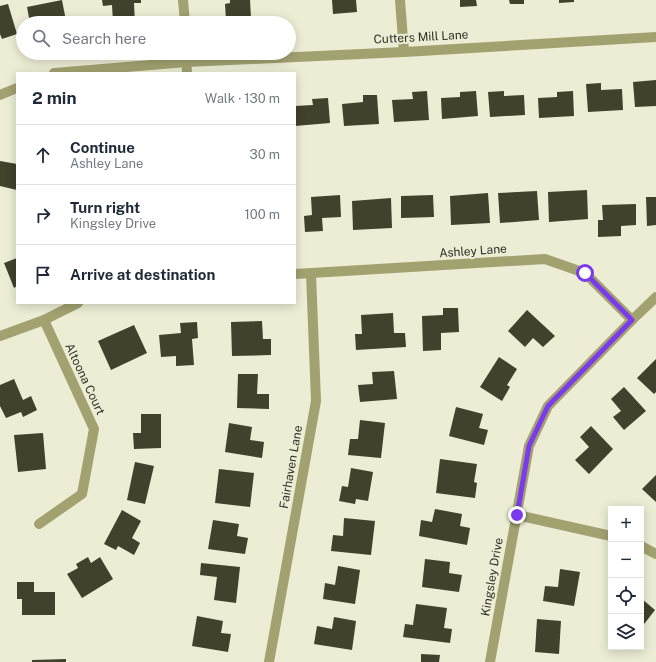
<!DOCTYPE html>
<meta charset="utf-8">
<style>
body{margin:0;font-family:"Public Sans",sans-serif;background:#f6f6f7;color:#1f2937}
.controls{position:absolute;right:12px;bottom:12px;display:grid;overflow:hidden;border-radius:0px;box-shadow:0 2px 10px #0003}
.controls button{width:36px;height:36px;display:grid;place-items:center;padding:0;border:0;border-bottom:1px solid #e0e1e3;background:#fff;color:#1f2937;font:20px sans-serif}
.stop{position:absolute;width:12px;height:12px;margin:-9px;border:3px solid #7c3aed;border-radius:50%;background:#fff}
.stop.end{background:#7c3aed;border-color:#fff;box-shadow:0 1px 4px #0008}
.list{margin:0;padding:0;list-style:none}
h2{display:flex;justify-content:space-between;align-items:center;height:52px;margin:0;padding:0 16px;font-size:17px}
h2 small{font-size:13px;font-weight:400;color:#747a83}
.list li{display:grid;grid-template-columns:26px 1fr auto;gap:12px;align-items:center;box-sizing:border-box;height:60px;padding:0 16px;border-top:1px solid #e0e1e3}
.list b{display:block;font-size:15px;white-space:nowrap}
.list p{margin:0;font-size:13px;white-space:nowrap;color:#747a83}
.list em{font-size:13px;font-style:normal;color:#747a83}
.icon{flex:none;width:22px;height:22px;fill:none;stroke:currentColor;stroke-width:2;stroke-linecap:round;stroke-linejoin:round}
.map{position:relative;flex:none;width:656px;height:662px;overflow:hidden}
.search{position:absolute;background:#fff;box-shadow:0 2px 10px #0003;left:16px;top:16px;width:280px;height:44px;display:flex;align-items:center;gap:10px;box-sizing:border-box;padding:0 14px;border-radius:22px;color:#747a83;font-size:15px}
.panel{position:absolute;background:#fff;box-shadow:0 2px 10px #0003;left:16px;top:72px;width:280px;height:232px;border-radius:0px}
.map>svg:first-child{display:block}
.building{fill:#41412c}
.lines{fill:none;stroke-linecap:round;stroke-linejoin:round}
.minor{stroke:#a2a271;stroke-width:10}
.route{stroke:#7c3aed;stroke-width:5}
.labels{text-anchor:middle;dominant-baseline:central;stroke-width:4;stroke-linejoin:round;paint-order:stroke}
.street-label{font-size:12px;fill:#303027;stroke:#ecedd4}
</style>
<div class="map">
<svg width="656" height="662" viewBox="0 0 656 662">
<rect width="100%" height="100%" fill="#ecedd4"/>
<g class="building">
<polygon points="62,0 66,21 57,23 30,23 27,7"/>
<polygon points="102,0 141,0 141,3 134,3 135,23 113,23 112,5 103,6"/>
<polygon points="230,0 250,0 251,18 226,20 225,4 230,3"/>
<polygon points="332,0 356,0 357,12 333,14"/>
<polygon points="460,0 476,0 477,6 460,7"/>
<polygon points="509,0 524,0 524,4 510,4"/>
<polygon points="559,0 574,0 574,2 559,3"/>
<polygon points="8,4 17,34 2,39 0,34 0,6"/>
<polygon points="656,80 656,106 635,107 633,82"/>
<polygon points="601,83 601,90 622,89 623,110 588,112 586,84"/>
<polygon points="427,91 429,120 394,122 392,100 413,99 412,92"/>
<polygon points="476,91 478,116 442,119 441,98 460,97 460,92"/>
<polygon points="504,91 504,96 524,95 525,115 490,117 488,92"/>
<polygon points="573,91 574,116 539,118 538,98 557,97 557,92"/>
<polygon points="363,95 377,95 379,124 344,126 342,104 363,102"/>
<polygon points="328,98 330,123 295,126 295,106 313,105 312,99"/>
<polygon points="0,161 17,164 17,190 0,186"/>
<polygon points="587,190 588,219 549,222 548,192"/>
<polygon points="537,191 539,220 500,223 498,193"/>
<polygon points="488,193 490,223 451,225 450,196"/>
<polygon points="340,195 341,217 322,218 323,231 305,232 304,216 312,215 311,197"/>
<polygon points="433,195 434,217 401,218 401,196"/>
<polygon points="646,197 656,197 656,225 647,226"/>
<polygon points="391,198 392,228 353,230 352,201"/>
<polygon points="636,204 636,225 621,226 621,236 598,237 598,220 603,220 602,205"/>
<polygon points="17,258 17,286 14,288 4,263"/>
<polygon points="443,308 458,308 459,332 441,333 441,350 423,351 422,316 443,315"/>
<polygon points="527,310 555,336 543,347 533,338 525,347 508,331"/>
<polygon points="393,313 394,333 405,333 406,347 356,350 355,334 362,334 361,315"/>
<polygon points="262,321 263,339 271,339 271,355 232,356 231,322"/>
<polygon points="197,322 198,338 192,339 194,365 176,366 176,356 161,357 159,335 181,333 180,323"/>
<polygon points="134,325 147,353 111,370 98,341"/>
<polygon points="499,357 517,369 507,385 510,387 502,401 480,387"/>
<polygon points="656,359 656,392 654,394 637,378"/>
<polygon points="394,371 397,399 360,402 358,385 373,384 372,372"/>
<polygon points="238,374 258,374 257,394 269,394 269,409 237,408"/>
<polygon points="14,379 23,400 31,396 37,410 23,417 21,412 6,418 0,406 0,385"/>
<polygon points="624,387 646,411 624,430 613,417 621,411 611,399"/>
<polygon points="456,407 483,414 479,428 488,430 484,445 449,436"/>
<polygon points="141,414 161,414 161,448 134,449 133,433 141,433"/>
<polygon points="360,420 385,423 381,458 348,455 350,439 358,439"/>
<polygon points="229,423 252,427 250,440 264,442 262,458 225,452"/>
<polygon points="591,426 613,449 589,474 575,460 589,447 580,437"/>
<polygon points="43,433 46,469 18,472 14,435"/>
<polygon points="440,459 477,464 474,482 477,483 475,498 436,493"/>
<polygon points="135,462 154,466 145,504 127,500"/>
<polygon points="351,468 373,472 368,501 356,499 355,504 339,501 342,486 348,487"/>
<polygon points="219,469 254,473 250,507 215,503"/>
<polygon points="656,475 656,502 642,489"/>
<polygon points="435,509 462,514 460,526 470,528 467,545 419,536 421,520 432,522"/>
<polygon points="122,510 141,521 132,538 140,543 134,555 118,546 116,550 104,544"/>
<polygon points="344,518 375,521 371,555 331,551 333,535 343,536"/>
<polygon points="213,520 239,524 237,536 248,538 245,554 208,549"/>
<polygon points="88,557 91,563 100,557 113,579 82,598 67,574 78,568 76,564"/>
<polygon points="425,559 450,562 449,573 462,575 459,592 422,587"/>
<polygon points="201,563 240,567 236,603 214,600 217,577 200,575"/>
<polygon points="338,566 360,570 355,604 323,599 325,583 335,585"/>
<polygon points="560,569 580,572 574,606 543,601 545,586 558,587"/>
<polygon points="17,582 34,582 34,592 55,592 55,615 22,615 22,599 17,599"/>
<polygon points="642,599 655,610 641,628 641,600"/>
<polygon points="416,604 447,608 444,628 452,629 450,643 403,637 405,624 413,625"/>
<polygon points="197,616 223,621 221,633 231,634 228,652 192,646"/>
<polygon points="334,617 356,621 352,650 314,644 317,626 332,629"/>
<polygon points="537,619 561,621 559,654 535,652"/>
<polygon points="421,654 440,655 439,662 421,662"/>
<polygon points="66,659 66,662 32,662 32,660"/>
</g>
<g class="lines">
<g class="minor">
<polyline points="183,0 185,23"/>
<polyline points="400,0 404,52"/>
<polyline points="186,53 187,73"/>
<polyline points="54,73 187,62 404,52 656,37"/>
<polyline points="0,95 17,88"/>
<polyline points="295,274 545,259 585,273 632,320"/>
<polyline points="0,336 44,320 78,303"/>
<polyline points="517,515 611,536"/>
<polyline points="39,524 82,494 94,429 44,320"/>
<polyline points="641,546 656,554"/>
<polyline points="269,662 316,401 311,274"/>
<polyline points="490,662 529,446 548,406 632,320 656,297"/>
</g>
</g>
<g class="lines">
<polyline class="route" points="517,515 529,446 548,406 632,320 585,273"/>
</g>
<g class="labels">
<g class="street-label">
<text transform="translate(421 37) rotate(-3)">Cutters Mill Lane</text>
<text transform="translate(473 251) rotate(-4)">Ashley Lane</text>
<text transform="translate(85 379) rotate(65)">Altoona Court</text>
<text transform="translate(291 467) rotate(-80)">Fairhaven Lane</text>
<text transform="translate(492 577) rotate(-80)">Kingsley Drive</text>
</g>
</g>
</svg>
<div class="controls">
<button>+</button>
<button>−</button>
<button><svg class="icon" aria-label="locate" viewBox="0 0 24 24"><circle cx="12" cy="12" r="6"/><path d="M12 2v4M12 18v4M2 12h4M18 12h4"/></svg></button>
<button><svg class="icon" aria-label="layers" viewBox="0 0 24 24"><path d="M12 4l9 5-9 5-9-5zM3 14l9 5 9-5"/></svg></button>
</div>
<div class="stop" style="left:585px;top:273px"></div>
<div class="stop end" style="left:517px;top:515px"></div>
<div class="search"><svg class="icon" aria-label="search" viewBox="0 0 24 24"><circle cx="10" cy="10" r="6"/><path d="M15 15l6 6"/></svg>Search here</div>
<section class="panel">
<h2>2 min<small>Walk · 130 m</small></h2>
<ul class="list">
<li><svg class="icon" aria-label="ahead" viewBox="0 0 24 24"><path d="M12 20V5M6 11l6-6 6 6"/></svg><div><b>Continue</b><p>Ashley Lane</p></div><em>30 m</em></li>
<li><svg class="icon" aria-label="right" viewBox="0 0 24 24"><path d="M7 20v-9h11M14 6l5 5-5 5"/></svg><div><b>Turn right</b><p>Kingsley Drive</p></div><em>100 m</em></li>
<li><svg class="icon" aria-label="arrive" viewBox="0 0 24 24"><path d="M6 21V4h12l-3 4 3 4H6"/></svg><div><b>Arrive at destination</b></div></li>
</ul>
</section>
</div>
